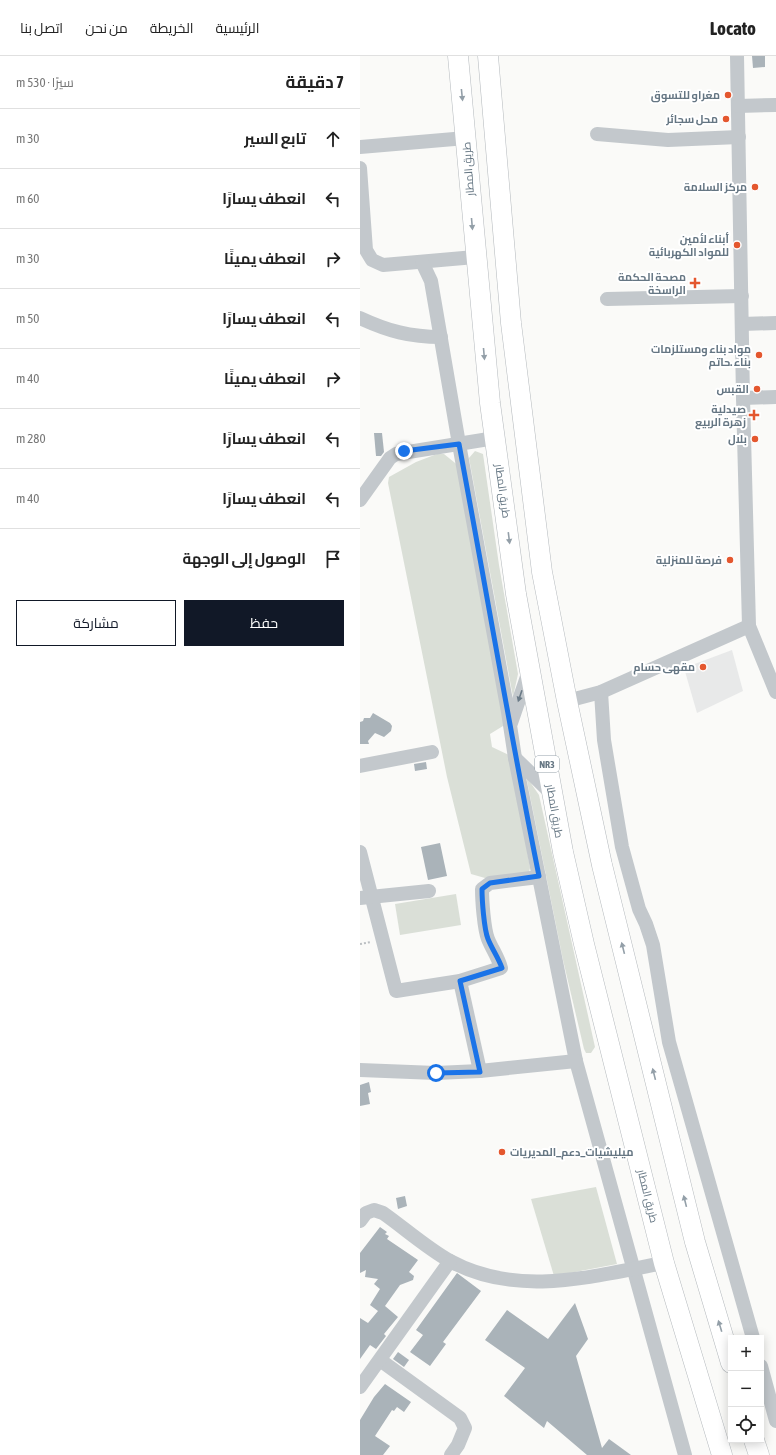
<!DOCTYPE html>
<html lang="ar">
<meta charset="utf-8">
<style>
body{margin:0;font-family:"Asap Condensed",Cairo,sans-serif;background:#f2f2f2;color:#222;direction:rtl}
.controls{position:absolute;right:12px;bottom:12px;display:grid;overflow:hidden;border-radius:0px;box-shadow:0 2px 10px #0003}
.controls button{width:36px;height:36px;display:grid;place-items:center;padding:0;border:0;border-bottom:1px solid #e0e0e0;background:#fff;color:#222;font:20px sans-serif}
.stop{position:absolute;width:12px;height:12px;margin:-9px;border:3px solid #1a73e8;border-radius:50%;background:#fff}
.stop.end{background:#1a73e8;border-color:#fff;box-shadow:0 1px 4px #0008}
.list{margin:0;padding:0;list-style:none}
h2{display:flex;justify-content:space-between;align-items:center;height:52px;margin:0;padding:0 16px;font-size:17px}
h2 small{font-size:13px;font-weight:400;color:#767676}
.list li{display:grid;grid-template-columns:26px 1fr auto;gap:12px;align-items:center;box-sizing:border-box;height:60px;padding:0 16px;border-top:1px solid #e0e0e0}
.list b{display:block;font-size:15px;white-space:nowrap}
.list em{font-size:13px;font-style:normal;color:#767676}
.actions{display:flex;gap:8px;padding:12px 16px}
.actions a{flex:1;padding:9px 0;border:1px solid #111827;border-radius:0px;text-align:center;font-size:14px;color:#111827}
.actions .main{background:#111827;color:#fff}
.icon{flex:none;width:22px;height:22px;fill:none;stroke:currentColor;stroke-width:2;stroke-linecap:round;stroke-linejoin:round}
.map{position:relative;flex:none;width:416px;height:1399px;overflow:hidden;direction:ltr}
header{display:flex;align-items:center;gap:24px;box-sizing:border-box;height:56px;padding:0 20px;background:#fff;border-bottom:1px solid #e0e0e0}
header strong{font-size:19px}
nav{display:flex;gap:22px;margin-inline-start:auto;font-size:14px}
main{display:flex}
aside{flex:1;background:#fff}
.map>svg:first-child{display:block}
.built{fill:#e8e9e9}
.green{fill:#dadfd7}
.building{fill:#aab3b9}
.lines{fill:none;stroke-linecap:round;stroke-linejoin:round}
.highway-casing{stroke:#b4b9bd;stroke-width:21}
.path{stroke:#bbbfc2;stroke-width:2;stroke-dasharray:2 2;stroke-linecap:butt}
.minor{stroke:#c3c8cc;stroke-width:14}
.highway{stroke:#fff;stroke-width:20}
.oneway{fill:#939fa8}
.oneway2{fill:#6a7a87}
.route{stroke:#1a73e8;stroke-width:5}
.poi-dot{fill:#e4572e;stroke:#fff;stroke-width:1.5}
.labels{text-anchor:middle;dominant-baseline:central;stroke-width:4;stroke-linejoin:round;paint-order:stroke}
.shield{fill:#fff;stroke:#939fa8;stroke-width:1}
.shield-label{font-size:10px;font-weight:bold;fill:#657683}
.poi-label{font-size:11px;font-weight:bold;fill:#657683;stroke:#fff;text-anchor:end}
.street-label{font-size:11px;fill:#657683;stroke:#fff}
</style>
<header>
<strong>Locato</strong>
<nav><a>الرئيسية</a><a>الخريطة</a><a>من نحن</a><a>اتصل بنا</a></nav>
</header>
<main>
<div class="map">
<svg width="416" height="1399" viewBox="0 0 416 1399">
<rect width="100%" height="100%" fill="#fafaf8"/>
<polygon class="built" points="372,594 383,635 337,657 324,612"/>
<g class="green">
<polygon points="115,395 123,398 139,509 158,618 153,641 109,402"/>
<polygon points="77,398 84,398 100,411 145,664 143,670 130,678 132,691 151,700 170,812 169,816 125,822 111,818 87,721 28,427 29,421 56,406"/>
<polygon points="166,720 179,739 235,991 231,997 226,997 224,993 203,904"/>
<polygon points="96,838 101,869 40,879 35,848"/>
<polygon points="236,1131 257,1208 194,1220 171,1143"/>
</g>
<g class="building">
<polygon points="392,0 405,0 405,11 393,12"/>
<polygon points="14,377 22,377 24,396 21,400 16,400"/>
<polygon points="13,657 30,667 32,670 31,675 24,681 15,677 8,685 9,688 0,688 0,666 3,665 4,662 10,662"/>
<polygon points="66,706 67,713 55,715 54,708"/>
<polygon points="80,787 87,820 68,824 61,791"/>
<polygon points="9,1026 11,1036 8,1037 10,1048 0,1050 0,1029"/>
<polygon points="45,1140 47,1150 38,1153 36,1142"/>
<polygon points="20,1171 27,1176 25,1178 29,1180 27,1183 58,1204 49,1216 54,1220 53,1224 40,1229 25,1250 38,1261 24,1278 26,1280 16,1293 10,1289 0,1303 0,1262 8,1267 18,1255 10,1249 20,1233 14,1228 18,1223 5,1221 6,1214 0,1217 0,1197"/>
<polygon points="97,1217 121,1235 83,1286 86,1288 70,1310 50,1296 63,1279 56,1274"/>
<polygon points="215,1247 228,1283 216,1300 242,1392 249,1383 271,1399 227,1399 187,1365 184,1372 144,1340 165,1312 125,1284 147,1254 188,1283"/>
<polygon points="38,1296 49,1304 44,1311 33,1303"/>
<polygon points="25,1328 51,1346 44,1356 37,1351 34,1355 32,1354 15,1380 30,1390 23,1399 0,1399 0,1364 14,1341"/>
</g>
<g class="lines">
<defs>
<g id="highway">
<polyline points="98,0 130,347 156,538 203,796 224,888 304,1207 362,1399"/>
<polyline points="128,0 151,267 182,516 207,645 242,809 335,1186 371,1307"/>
<polyline points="394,1384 399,1399"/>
</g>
</defs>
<use href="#highway" class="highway-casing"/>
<polyline class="path" points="0,888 11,886"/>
<g class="minor">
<polyline points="377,0 383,342 389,570 416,636"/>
<polyline points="378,50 416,49"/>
<polyline points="237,78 308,84 379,81"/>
<polyline points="0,91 106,82"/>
<polyline points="0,112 6,194 12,204 23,209 115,201"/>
<polyline points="62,206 71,225 99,388 148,656 155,702 216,1005 325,1399"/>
<polyline points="247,243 382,240"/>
<path d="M 0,262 C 28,275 50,281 81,281"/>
<polyline points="382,268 416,267"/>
<polyline points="383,342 416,341"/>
<polyline points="0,444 30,402 36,398 135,382"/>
<polyline points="241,636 244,684 262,791 279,853 286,868 293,889 309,986 393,1282"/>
<polyline points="207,645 241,636 389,570"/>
<polyline points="151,667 169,615"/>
<polyline points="155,702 192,738"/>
<polyline points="0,710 72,696"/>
<path d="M 0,796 L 36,935 L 100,925 L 141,912 C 138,901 132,893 128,883 C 124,873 122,844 122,833 L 130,827 L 179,821"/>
<polyline points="0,842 69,835"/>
<polyline points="100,925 120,1015"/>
<polyline points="0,1014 76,1017 120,1015 216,1005"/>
<path d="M 0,1165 L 6,1157 L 14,1154 L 23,1157 C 43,1171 68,1193 90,1205 C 158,1242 233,1220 304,1207"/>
<polyline points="20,1304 100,1362 105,1372 98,1389 91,1399"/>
<polyline points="401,1310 416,1365"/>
<polyline points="0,1331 90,1205"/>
</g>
<use href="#highway" class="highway"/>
</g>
<defs><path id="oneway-solid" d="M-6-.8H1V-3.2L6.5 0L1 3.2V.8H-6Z"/></defs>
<g class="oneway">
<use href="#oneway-solid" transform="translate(102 39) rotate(84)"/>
<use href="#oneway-solid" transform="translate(112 168) rotate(85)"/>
<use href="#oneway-solid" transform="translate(124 298) rotate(85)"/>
<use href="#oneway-solid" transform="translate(149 482) rotate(83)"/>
<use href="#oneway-solid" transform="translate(263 892) rotate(-104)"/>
<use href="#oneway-solid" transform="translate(294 1018) rotate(-104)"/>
<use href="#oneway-solid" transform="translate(325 1145) rotate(-104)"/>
<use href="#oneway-solid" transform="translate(360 1270) rotate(-107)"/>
</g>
<use class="oneway2" href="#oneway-solid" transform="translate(160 640) rotate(109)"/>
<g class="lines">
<path class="route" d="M 44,395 L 99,388 C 126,532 150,677 179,820 L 130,827 L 122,833 C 122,844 124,873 128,883 C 132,893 138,901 142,912 L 100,925 L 120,1016 L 76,1017"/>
</g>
<g class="poi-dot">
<circle cx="368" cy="39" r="4"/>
<circle cx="366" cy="63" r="4"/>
<circle cx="395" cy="131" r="4"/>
<circle cx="377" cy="189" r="4"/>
<path d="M333 221h4v4h4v4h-4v4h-4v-4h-4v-4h4z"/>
<circle cx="399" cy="299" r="4"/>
<circle cx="397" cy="333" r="4"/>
<path d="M392 353h4v4h4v4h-4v4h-4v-4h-4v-4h4z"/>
<circle cx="395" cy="383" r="4"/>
<circle cx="370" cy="504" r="4"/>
<circle cx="343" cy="611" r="4"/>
<circle cx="142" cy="1096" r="4"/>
</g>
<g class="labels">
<rect class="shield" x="175" y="700" width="24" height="16" rx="3"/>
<g class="shield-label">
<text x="187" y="708">NR3</text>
</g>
<g class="poi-label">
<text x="360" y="39">مغراو للتسوق</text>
<text x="358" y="63">محل سجائر</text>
<text x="387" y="131">مركز السلامة</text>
<text x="369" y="183">أبناء لأمين<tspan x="369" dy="13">للمواد الكهربائية</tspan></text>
<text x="326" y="221">مصحة الحكمة<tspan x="326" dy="13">الراسخة</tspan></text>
<text x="391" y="293">مواد بناء ومستلزمات<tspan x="391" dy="13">بناء .حاتم</tspan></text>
<text x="389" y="333">القبس</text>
<text x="386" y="353">صيدلية<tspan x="386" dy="13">زهرة الربيع</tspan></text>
<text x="387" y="383">بلال</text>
<text x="362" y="504">فرصة للمنزلية</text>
<text x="335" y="611">مقهى حسام</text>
<text x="150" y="1096" text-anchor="start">ميليشيات_دعم_المديريات</text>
</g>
<g class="street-label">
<text transform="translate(108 113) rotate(-94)">طريق المطار</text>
<text transform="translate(143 435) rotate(82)">طريق المطار</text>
<text transform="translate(195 755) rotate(80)">طريق المطار</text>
<text transform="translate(288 1140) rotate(76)">طريق المطار</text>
</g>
</g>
</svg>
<div class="controls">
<button>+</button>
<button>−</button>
<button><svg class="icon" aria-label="locate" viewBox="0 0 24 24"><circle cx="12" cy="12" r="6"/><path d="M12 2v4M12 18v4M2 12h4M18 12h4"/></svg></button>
</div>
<div class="stop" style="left:76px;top:1017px"></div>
<div class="stop end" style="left:44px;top:395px"></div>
</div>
<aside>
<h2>7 دقيقة<small>سيرًا · 530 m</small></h2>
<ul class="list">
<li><svg class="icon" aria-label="ahead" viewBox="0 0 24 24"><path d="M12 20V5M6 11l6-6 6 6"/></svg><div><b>تابع السير</b></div><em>30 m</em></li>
<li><svg class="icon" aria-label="left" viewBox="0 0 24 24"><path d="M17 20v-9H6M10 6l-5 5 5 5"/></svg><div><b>انعطف يسارًا</b></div><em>60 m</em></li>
<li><svg class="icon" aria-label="right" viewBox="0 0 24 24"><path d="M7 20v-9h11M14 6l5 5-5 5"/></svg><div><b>انعطف يمينًا</b></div><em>30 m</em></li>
<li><svg class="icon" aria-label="left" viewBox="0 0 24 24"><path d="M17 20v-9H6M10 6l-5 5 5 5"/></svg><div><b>انعطف يسارًا</b></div><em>50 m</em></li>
<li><svg class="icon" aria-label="right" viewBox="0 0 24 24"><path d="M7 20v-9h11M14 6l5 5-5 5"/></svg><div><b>انعطف يمينًا</b></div><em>40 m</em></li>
<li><svg class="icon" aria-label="left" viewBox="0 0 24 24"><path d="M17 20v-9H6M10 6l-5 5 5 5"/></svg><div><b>انعطف يسارًا</b></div><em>280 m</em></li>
<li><svg class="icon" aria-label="left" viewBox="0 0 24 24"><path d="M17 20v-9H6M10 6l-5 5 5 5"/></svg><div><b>انعطف يسارًا</b></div><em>40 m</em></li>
<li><svg class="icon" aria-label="arrive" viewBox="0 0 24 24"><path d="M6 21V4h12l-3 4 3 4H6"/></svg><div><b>الوصول إلى الوجهة</b></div></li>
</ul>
<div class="actions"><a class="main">حفظ</a><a>مشاركة</a></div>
</aside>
</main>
